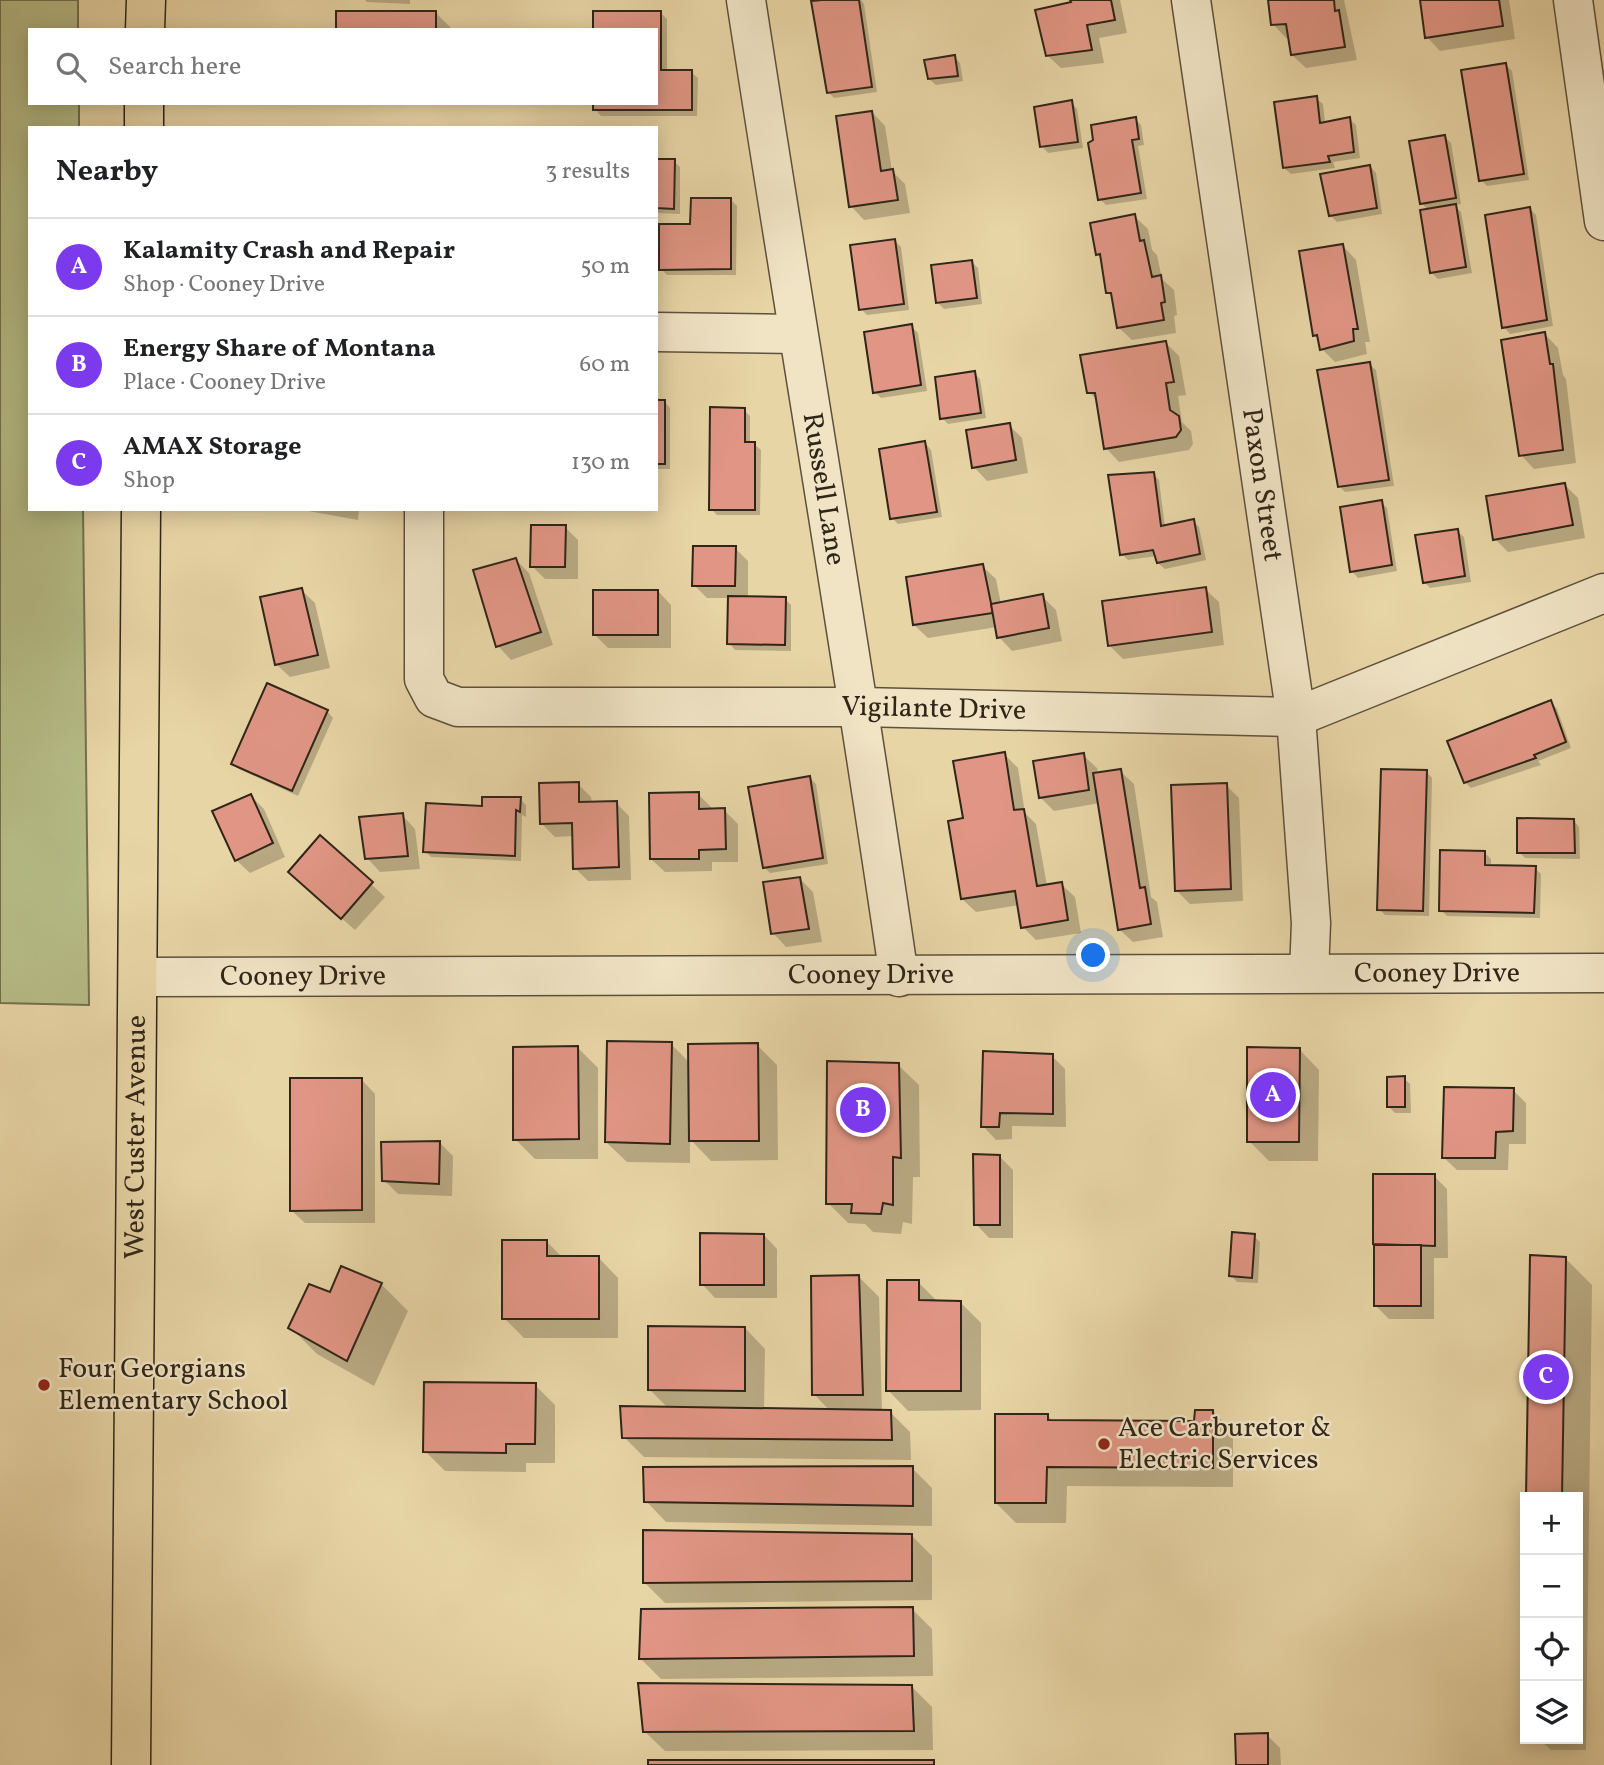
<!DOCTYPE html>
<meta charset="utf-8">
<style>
body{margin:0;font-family:Vollkorn,serif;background:#f6f6f6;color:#202124}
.controls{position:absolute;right:21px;bottom:21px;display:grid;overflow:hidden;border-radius:0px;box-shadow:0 4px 18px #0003}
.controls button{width:63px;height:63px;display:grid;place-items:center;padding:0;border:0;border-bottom:2px solid #e0e0e0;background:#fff;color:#202124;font:35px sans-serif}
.you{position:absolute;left:1094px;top:956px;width:24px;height:24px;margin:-18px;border:5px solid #fff;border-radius:50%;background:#1a73e8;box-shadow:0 0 0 10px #1a73e833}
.badge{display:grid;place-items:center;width:46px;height:46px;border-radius:50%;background:#7c3aed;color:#fff;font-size:23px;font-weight:700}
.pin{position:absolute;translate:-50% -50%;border:4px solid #fff;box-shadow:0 2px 7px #0006}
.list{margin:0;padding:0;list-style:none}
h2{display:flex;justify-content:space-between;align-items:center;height:91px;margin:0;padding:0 28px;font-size:30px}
h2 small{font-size:23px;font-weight:400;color:#757577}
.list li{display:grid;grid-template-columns:46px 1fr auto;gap:21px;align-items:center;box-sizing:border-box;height:98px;padding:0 28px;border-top:2px solid #e0e0e0}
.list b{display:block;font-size:26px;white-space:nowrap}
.list p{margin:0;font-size:23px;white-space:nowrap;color:#757577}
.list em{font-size:23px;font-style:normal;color:#757577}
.icon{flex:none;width:38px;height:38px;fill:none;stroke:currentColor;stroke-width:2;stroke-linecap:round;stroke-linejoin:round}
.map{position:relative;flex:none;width:1604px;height:1765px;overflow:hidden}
.search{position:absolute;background:#fff;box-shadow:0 4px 18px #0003;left:28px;top:28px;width:630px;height:77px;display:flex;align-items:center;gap:18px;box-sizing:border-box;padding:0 24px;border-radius:0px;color:#757577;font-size:26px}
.panel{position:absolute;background:#fff;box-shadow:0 4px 18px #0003;left:28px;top:126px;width:630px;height:385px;border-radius:0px}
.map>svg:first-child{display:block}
.green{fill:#b6bd87;stroke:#727150;stroke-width:2}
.shadow{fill:#0003}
.building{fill:#e19685;stroke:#2f2518;stroke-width:2}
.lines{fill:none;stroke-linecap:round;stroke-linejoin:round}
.minor-casing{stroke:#5d513c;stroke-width:41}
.major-casing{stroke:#2f2518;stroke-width:41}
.minor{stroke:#f0e4c5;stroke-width:38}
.major{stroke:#e8d5a6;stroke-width:38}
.poi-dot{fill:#8f2418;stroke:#f0e4c5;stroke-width:2.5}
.labels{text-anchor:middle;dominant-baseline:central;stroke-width:5;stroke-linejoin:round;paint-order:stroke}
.street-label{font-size:28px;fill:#2f2518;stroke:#f0e4c5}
.poi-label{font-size:28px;fill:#2f2518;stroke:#f0e4c5;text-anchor:start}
</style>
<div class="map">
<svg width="1604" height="1765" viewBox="0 0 1604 1765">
<rect width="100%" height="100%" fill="#e8d5a6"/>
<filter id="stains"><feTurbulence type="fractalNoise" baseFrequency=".00286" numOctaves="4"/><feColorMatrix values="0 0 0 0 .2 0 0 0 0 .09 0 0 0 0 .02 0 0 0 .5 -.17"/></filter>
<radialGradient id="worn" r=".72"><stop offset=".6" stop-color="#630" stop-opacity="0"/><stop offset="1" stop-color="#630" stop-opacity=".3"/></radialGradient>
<polygon class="green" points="0,0 78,0 78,30 30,30 30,103 79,103 79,128 30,128 30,509 83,509 89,1005 0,1003"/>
<g class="shadow">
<polygon points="365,0 410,0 410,4 367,2"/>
<polygon points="836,0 861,0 864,4 877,92 834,98 828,92"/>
<polygon points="1072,0 1120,0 1127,33 1099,38 1104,63 1061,68 1047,55 1073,3"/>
<polygon points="1270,0 1344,0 1357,60 1306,68 1292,55 1290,37 1286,38 1273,24"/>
<polygon points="1422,0 1509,0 1515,39 1440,51 1427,37"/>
<polygon points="436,13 453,30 339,30"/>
<polygon points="661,13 667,19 667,72 691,72 698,78 697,116 601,116 595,109 656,103"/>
<polygon points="954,56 960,63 963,81 936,85 929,79"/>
<polygon points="1506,65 1512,71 1529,180 1487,186 1481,180"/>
<polygon points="1316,98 1323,104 1325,123 1349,119 1356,125 1360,158 1333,162 1335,168 1291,174 1284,168"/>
<polygon points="1071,102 1077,109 1083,148 1048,153 1042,146"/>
<polygon points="872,112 885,126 892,171 905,184 910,213 864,220 851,206"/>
<polygon points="1135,119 1141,125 1144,145 1138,146 1147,199 1106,205 1100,199"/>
<polygon points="1445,137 1451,143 1461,204 1454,205 1461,212 1472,273 1438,279 1432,273 1428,210 1422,203"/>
<polygon points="656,161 674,161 680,167 680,214 656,213"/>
<polygon points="1370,166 1376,173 1382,214 1337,222 1331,216"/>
<polygon points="731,200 737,206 736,275 667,275 661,269 692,226"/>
<polygon points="1530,209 1536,215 1553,326 1510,334 1504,327"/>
<polygon points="1134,216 1148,229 1152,250 1157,255 1162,279 1174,290 1177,315 1174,316 1176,333 1132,340 1118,327 1113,298 1108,292 1103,260 1097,254"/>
<polygon points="895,241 901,247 909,310 867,315 861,309"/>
<polygon points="1343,246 1356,260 1370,342 1365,342 1367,354 1335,362 1322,349 1320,340 1314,335"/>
<polygon points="972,262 978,268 982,304 944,309 938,303"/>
<polygon points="911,326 918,333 927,391 881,398 875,392"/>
<polygon points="1545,334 1558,348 1563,375 1566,379 1576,463 1534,469 1521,455"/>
<polygon points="1166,343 1179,356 1186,395 1178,396 1182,422 1191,431 1193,444 1189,450 1119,462 1106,448 1098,401 1089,392"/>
<polygon points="1369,364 1376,370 1394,486 1345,492 1339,486"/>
<polygon points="974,373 980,379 986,418 948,424 942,418"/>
<polygon points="656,401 664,401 670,408 670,469 656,469"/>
<polygon points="744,410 750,416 750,444 754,444 761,450 760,515 717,515 711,509"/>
<polygon points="1009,425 1022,438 1028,473 987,481 974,467"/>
<polygon points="925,443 931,450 942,517 898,524 892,518"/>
<polygon points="1153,473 1159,480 1165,527 1193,521 1199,527 1206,560 1165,569 1158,563 1157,556 1128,560 1122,554"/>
<polygon points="1565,485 1578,498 1585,538 1508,552 1495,539"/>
<polygon points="1381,502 1387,508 1397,571 1358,578 1352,571"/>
<polygon points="297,509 359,509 358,520"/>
<polygon points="565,527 578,540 578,579 545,579 532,566"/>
<polygon points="1457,531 1464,537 1471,582 1430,588 1424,582"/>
<polygon points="735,548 748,561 748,598 785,599 791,605 791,651 735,650 729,643 730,598 707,598 694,585"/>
<polygon points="516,560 529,573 553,645 511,660 498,646"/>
<polygon points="982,566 996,579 1001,604 1042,596 1056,610 1062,641 1012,651 999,637 997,627 928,638 914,625"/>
<polygon points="1205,589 1219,602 1224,645 1123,659 1109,645"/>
<polygon points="301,590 315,603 330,668 290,677 276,664"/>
<polygon points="658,591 671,605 671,648 608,648 594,634"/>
<polygon points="1551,702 1557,709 1571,748 1538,761 1541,765 1471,788 1465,782"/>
<polygon points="327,711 333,718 298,796 239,769 233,763"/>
<polygon points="1004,754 1018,768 1025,813 1036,824 1047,886 1061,884 1075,897 1081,933 1036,940 1023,927 1019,905 976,912 962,899"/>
<polygon points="1083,755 1097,768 1098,774 1120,771 1134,784 1151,897 1157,902 1163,937 1133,942 1119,929 1100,803 1054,811 1040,797"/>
<polygon points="1426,771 1432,778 1429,916 1385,915 1379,909"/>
<polygon points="810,778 816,784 828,864 770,873 764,867"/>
<polygon points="578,784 591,797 592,804 616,803 629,816 631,880 588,881 575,868 574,836 555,837 542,824"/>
<polygon points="1226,785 1239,798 1243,901 1190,904 1176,890"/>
<polygon points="698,794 712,808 712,811 724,810 738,824 738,862 712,862 712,871 665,872 651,859"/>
<polygon points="251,796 264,809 285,857 250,873 236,860"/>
<polygon points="520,799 526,805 526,817 522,815 521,861 431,857 425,851"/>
<polygon points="402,815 415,829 420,869 380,872 367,858"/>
<polygon points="1573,820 1579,827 1580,859 1525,858 1519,852"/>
<polygon points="320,837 385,897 355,930 304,885"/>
<polygon points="1485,853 1491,859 1491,867 1535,868 1541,874 1540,918 1447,916 1441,910"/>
<polygon points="800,879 813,892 822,942 786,947 773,933"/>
<polygon points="671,1044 690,1063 757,1045 777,1065 778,1160 711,1161 690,1139 690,1163 627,1162 606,1142"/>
<polygon points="578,1048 598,1068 598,1159 535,1159 515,1139"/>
<polygon points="1299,1049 1319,1070 1318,1161 1269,1161 1249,1141"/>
<polygon points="1052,1056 1065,1069 1066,1127 1012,1126 1012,1139 996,1140 983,1126"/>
<polygon points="898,1065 919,1085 920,1177 913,1177 912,1224 903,1222 901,1234 873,1232 865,1224 848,1223 828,1203"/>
<polygon points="1404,1078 1410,1084 1411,1113 1395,1113 1389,1107"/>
<polygon points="362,1080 375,1094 375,1223 305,1223 291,1210"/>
<polygon points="1513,1090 1526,1103 1526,1144 1509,1144 1508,1170 1457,1170 1443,1157"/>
<polygon points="439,1142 453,1156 452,1196 398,1194 384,1180"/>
<polygon points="999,1156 1013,1170 1013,1238 989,1238 976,1224"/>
<polygon points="1375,1176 1434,1176 1447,1189 1448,1258 1434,1258 1434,1319 1389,1319 1376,1306"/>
<polygon points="764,1235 777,1249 777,1298 715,1298 702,1284"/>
<polygon points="1254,1236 1260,1242 1258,1283 1237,1282 1231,1275"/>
<polygon points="546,1241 562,1257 598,1257 618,1278 618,1338 524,1338 504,1318"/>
<polygon points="1532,1257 1565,1258 1592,1285 1586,1750 1551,1750 1539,1739 1578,1739 1578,1497 1528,1497"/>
<polygon points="858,1276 879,1297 882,1412 890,1412 910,1432 911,1460 644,1457 624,1437 669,1409 649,1389 745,1328 765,1349 764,1410 830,1411 814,1394"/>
<polygon points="918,1282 938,1302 961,1303 981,1323 981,1410 908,1411 888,1390"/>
<polygon points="381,1284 408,1311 374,1386 317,1354 290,1327 331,1294"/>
<polygon points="535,1385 555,1405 555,1463 526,1463 526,1472 445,1471 425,1451"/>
<polygon points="1213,1411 1233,1432 1233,1487 1067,1486 1066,1523 1016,1523 996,1503 1047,1415 1054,1422 1196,1423"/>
<polygon points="912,1468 932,1488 932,1526 666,1522 646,1501"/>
<polygon points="912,1536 932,1556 932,1600 665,1603 644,1582"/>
<polygon points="912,1609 932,1629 933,1676 661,1679 641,1659"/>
<polygon points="912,1687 932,1707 933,1750 665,1751 644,1731"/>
<polygon points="1267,1735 1280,1748 1281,1765 1237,1765"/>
</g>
<g class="building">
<polygon points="822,0 859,0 872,87 827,93 811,1"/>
<polygon points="1070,0 1111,0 1115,20 1087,25 1092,50 1046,56 1035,10 1071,2"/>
<polygon points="1268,0 1334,0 1335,11 1339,10 1345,47 1291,55 1286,24 1271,25"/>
<polygon points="1420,0 1499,0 1503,26 1425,38"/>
<rect x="336" y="11" width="100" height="19"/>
<polygon points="593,11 661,11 661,70 692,70 692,110 593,110 593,103 656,103 656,30 593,30"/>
<polygon points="955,55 958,76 928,79 924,60"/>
<polygon points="1506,63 1524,174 1479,181 1461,70"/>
<polygon points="1317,96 1320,123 1350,117 1354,152 1328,156 1330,162 1283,168 1274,102"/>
<polygon points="1072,100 1078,142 1040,147 1034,107"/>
<polygon points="872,111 881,171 893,169 898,200 849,207 836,116"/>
<polygon points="1136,117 1139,139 1132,140 1141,193 1098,200 1088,143 1093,140 1091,125"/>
<polygon points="1445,135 1456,198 1420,204 1409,141"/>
<polygon points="656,159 675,159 674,209 656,208"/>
<polygon points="1370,165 1377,208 1329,216 1320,174"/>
<polygon points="691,198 731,198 731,269 659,270 659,224 690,224"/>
<polygon points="1456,204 1466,267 1430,273 1420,210"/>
<polygon points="1530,207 1547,320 1502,328 1485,215"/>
<polygon points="1135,214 1140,241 1144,240 1152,277 1161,275 1165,302 1161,303 1164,320 1117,328 1111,293 1106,293 1100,254 1096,255 1090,223"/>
<polygon points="895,239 904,304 859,310 850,245"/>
<polygon points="1343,244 1358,329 1353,329 1354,341 1320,350 1317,335 1313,336 1299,251"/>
<polygon points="972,260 977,298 936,303 931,265"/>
<polygon points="912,324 921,385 873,393 864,332"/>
<polygon points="1545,332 1550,364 1553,364 1563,450 1519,456 1501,340"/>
<polygon points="1166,341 1174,382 1166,383 1170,410 1179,416 1181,430 1176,437 1104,449 1095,393 1087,393 1080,355"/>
<polygon points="1370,362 1389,480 1338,487 1317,370"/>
<polygon points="975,371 981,413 940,419 935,377"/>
<rect x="656" y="400" width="9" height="64"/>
<polygon points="710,407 745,408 745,442 755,442 755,510 709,510"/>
<polygon points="1010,423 1016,460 972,468 966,430"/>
<polygon points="925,441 937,512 890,519 879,449"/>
<polygon points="1154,472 1161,526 1194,519 1200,554 1157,563 1153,550 1120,555 1108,475"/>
<polygon points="1565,483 1573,525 1493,540 1486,496"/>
<polygon points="1382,500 1392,565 1350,572 1340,507"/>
<polygon points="531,525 566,525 565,567 530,567"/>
<polygon points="1458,529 1465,576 1423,583 1415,535"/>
<polygon points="693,546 736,546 735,586 692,586"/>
<polygon points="516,558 541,632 496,647 473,570"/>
<polygon points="983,564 993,613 913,625 906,577"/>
<polygon points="1206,587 1212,632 1108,646 1102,601"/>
<polygon points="302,588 318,655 275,665 260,597"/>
<rect x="593" y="590" width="65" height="45"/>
<polygon points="1043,594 1049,628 997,638 991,604"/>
<polygon points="728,596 786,597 785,645 727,644"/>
<polygon points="267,683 328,710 292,791 231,764"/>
<polygon points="1551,700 1566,742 1534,755 1536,758 1464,783 1447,741"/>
<polygon points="1005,752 1014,810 1024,809 1037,886 1062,882 1068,920 1021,928 1015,891 961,899 948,821 963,818 953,761"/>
<polygon points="1084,753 1089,790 1039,798 1033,761"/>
<polygon points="1121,769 1140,888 1145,887 1151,924 1118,930 1093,773"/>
<polygon points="1381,769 1427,770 1423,911 1377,910"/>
<polygon points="810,776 823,858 763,868 748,787"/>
<polygon points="579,782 579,802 617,801 619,867 573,869 572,823 540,824 539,783"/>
<polygon points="1227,783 1231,889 1175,891 1171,785"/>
<polygon points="699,792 699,809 725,808 726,849 699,850 699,859 650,859 649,793"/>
<polygon points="251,794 273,843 235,861 212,811"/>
<polygon points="482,797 521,797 520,812 516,810 515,856 423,852 426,803 482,806"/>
<polygon points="403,813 408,856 365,859 359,817"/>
<polygon points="1517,818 1574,819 1575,853 1517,853"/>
<polygon points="320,835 373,882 341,919 288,872"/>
<polygon points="1440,850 1485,851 1485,865 1536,866 1534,913 1439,911"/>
<polygon points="800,877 809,929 771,934 763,882"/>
<polygon points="607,1041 672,1042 670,1144 605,1142"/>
<polygon points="758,1043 759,1141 689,1141 688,1044"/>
<polygon points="578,1046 579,1139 513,1140 513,1047"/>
<polygon points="1247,1047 1300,1048 1299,1142 1247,1142"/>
<polygon points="983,1051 1053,1054 1053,1114 1000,1113 999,1127 981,1127"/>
<polygon points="827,1061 899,1063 901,1158 893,1157 893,1205 883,1203 881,1214 851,1213 852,1204 826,1204"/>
<polygon points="1405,1076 1405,1107 1387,1107 1387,1077"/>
<polygon points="290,1078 362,1078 362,1210 290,1211"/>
<polygon points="1444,1087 1514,1088 1513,1131 1496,1132 1495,1158 1442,1158"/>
<polygon points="440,1141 439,1184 382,1181 381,1142"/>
<polygon points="973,1154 1000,1155 1000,1225 974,1225"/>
<polygon points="1373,1174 1435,1174 1435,1246 1373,1244"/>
<polygon points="1232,1232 1255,1234 1252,1278 1229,1276"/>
<polygon points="700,1233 764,1234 764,1285 700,1285"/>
<polygon points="502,1240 547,1240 547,1256 599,1256 599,1319 502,1319"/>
<rect x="1374" y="1245" width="47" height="61"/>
<polygon points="1530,1255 1566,1257 1562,1497 1526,1497"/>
<polygon points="341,1266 382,1283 347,1361 288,1328 309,1284 330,1292"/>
<polygon points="859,1275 863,1395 812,1395 811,1276"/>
<polygon points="887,1280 919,1280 919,1300 961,1301 961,1391 886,1391"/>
<polygon points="648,1326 745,1327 745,1391 648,1390"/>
<polygon points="424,1382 536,1383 535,1444 506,1444 506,1453 423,1452"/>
<polygon points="620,1406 891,1410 892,1440 622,1438"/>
<polygon points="1195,1410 1213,1410 1213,1468 1047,1467 1046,1503 995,1503 995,1414 1048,1414 1048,1420 1194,1421"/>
<polygon points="913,1466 913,1506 644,1502 643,1467"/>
<polygon points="643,1530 912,1534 912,1581 643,1583"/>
<polygon points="1525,1553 1525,1724 1522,1724"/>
<polygon points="913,1607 914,1656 639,1659 641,1609"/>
<polygon points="638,1683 912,1685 914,1731 643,1732"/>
<polygon points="1268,1733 1268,1765 1236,1765 1235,1734"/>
<rect x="648" y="1760" width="286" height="5"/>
</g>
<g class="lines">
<defs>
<g id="minor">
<path id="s1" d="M 746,0 C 796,326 852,651 899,977"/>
<path id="s2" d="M 1191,0 L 1296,717 L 1311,923 L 1309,973"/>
<polyline points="1573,0 1604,221"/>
<polyline points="656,332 797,334"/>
<path id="s3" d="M 424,509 L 424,679 L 434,698 L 458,707 L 860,707 L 1296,717 L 1604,593"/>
<path id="s4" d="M 139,977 L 1604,973"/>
</g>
<g id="major">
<polyline points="145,30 146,0"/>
<polyline points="144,128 144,103"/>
<path id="s5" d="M 131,1765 L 141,509"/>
</g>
</defs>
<use href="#minor" class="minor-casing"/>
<use href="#major" class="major-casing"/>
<use href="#minor" class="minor"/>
<use href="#major" class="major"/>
</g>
<g class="poi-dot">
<circle cx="44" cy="1385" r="7"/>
<circle cx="1104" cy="1444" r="7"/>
</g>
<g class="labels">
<g class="street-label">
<text stroke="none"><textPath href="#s2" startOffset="490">Paxon Street</textPath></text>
<text stroke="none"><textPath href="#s1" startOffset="495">Russell Lane</textPath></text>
<text stroke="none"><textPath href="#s3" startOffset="693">Vigilante Drive</textPath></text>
<text stroke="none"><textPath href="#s4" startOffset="1298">Cooney Drive</textPath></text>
<text stroke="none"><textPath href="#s4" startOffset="164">Cooney Drive</textPath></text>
<text stroke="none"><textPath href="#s4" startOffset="732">Cooney Drive</textPath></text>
<text stroke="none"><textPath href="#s5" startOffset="628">West Custer Avenue</textPath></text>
</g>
<g class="poi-label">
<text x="58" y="1369">Four Georgians<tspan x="58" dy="32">Elementary School</tspan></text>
<text x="1118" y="1428">Ace Carburetor &amp;<tspan x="1118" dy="32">Electric Services</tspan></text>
</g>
</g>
<rect width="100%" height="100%" filter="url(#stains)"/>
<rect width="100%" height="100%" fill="url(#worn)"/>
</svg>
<div class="controls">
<button>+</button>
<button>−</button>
<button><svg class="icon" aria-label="locate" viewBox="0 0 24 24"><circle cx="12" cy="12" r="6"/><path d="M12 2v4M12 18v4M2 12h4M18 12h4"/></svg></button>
<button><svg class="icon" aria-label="layers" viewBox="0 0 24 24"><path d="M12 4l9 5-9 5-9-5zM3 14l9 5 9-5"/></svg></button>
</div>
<div class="you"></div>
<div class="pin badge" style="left:1273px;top:1095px">A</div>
<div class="pin badge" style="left:863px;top:1110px">B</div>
<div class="pin badge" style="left:1546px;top:1377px">C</div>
<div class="search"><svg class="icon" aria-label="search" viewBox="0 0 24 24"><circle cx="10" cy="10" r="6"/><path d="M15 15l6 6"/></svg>Search here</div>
<section class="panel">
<h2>Nearby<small>3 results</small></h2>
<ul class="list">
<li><span class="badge">A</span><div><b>Kalamity Crash and Repair</b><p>Shop · Cooney Drive</p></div><em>50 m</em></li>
<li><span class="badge">B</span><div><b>Energy Share of Montana</b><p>Place · Cooney Drive</p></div><em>60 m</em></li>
<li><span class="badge">C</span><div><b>AMAX Storage</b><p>Shop</p></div><em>130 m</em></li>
</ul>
</section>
</div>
